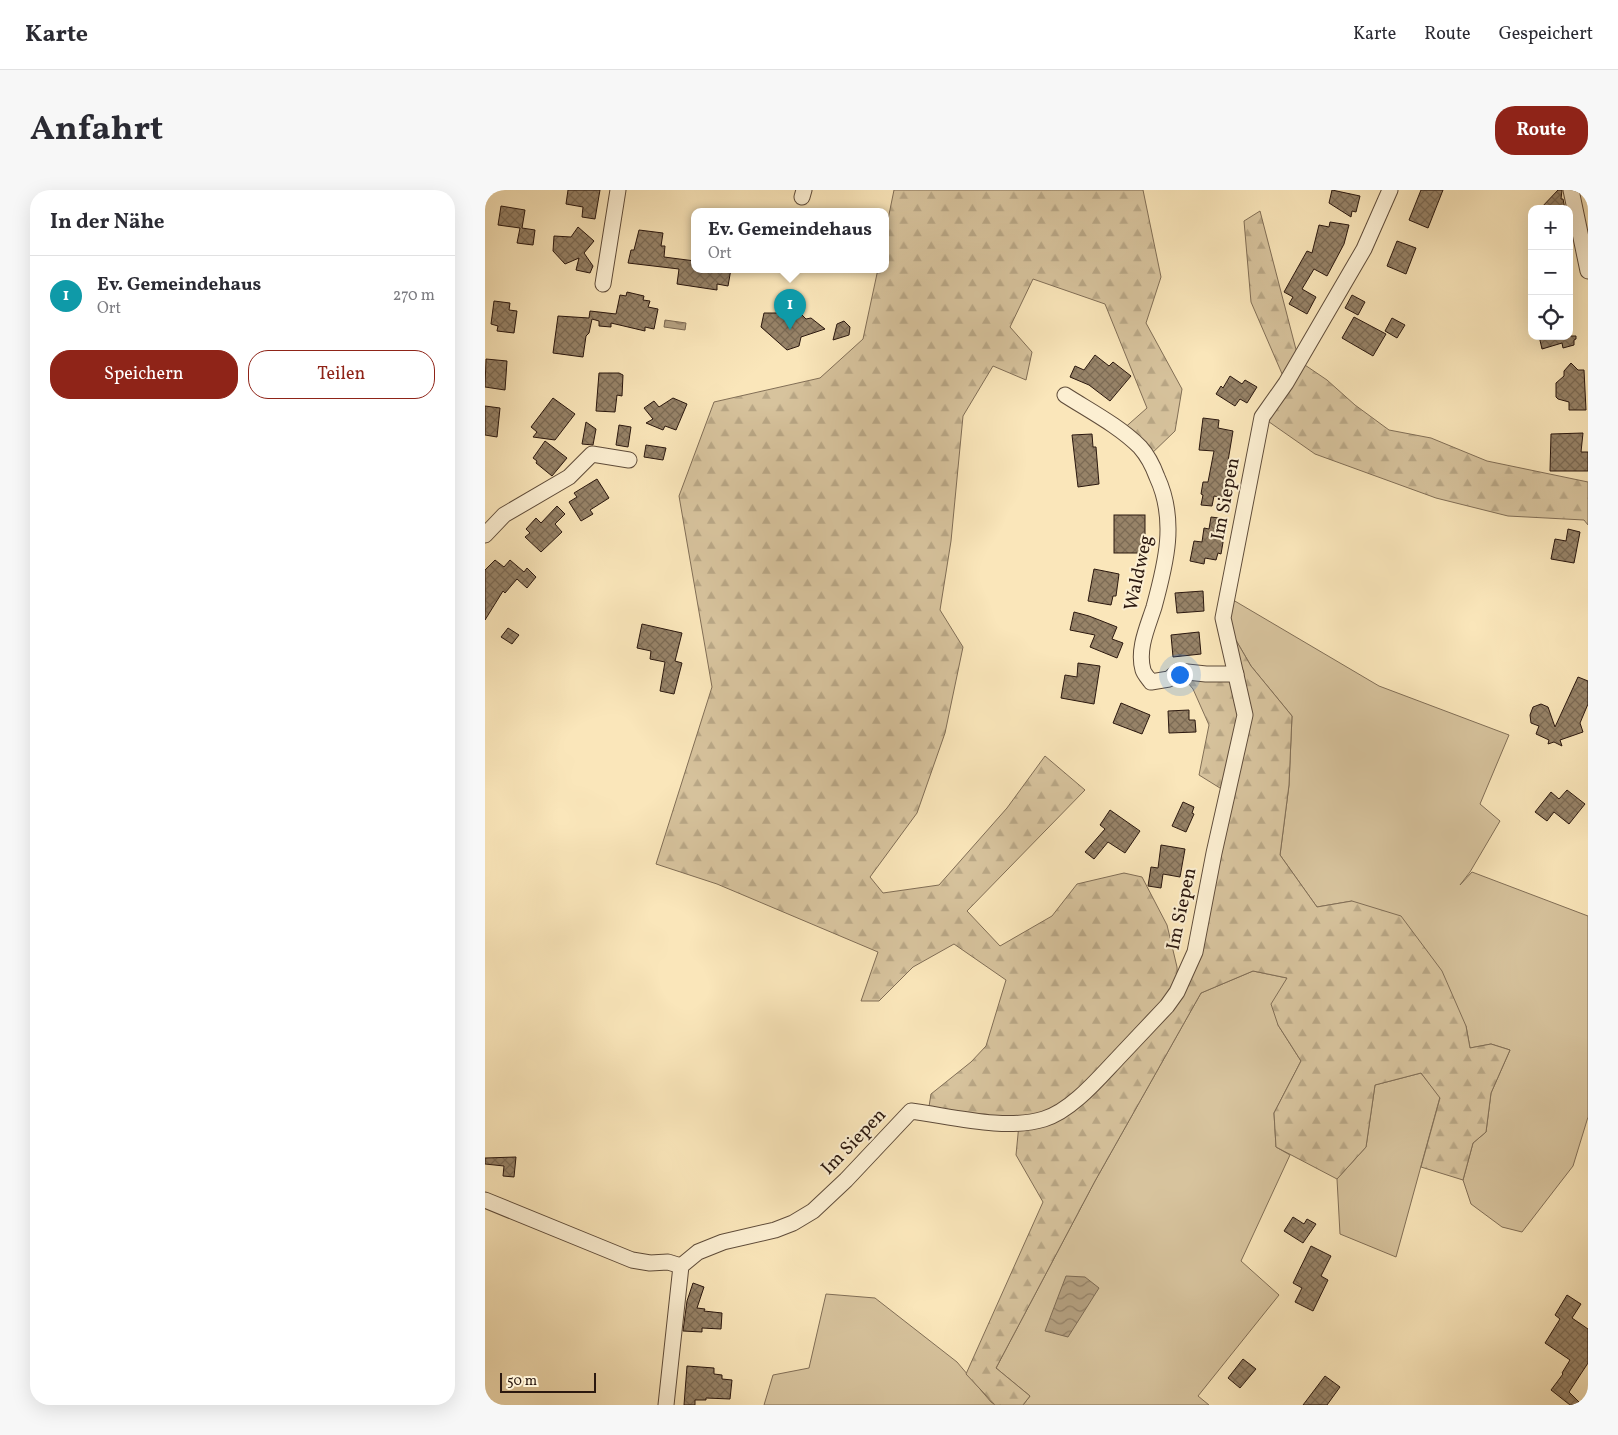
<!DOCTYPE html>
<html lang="de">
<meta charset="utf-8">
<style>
body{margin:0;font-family:Vollkorn,serif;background:#f7f7f7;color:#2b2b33}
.controls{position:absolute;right:15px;top:15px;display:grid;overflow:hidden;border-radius:10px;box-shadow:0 5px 20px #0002}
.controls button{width:45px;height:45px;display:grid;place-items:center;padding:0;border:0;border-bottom:1px solid #e1e1e2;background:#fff;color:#2b2b33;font:25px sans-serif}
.scale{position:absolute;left:15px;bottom:12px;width:96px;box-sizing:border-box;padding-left:5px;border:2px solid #2b180f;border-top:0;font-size:14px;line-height:18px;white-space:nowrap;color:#2b180f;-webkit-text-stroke:4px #fcefd2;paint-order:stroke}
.you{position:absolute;left:694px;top:484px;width:18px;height:18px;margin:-12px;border:4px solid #fff;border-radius:50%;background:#1a73e8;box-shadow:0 0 0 8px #1a73e833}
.badge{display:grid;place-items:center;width:32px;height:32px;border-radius:50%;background:#8f2418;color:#fff;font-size:16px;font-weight:700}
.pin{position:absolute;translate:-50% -41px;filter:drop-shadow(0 1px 2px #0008)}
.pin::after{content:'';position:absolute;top:26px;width:18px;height:15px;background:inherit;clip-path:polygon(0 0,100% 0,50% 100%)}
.popup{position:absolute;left:206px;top:18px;width:198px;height:65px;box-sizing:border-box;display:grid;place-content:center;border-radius:10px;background:#fff;filter:drop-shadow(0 1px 4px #0005);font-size:16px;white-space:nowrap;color:#7c7c81}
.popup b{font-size:19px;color:#2b2b33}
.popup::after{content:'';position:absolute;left:50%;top:100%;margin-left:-10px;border:10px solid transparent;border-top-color:#fff}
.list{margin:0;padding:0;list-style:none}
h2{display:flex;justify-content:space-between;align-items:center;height:65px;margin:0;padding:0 20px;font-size:21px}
h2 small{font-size:16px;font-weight:400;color:#7c7c81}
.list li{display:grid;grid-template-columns:32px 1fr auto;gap:15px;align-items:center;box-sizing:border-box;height:80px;padding:0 20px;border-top:1px solid #e1e1e2}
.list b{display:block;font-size:19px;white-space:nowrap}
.list p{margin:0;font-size:16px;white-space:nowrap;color:#7c7c81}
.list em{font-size:16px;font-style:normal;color:#7c7c81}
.actions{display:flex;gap:10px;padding:15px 20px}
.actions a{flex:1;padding:11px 0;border:1px solid #8f2418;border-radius:20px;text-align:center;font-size:18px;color:#8f2418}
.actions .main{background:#8f2418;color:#fff}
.icon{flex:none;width:28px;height:28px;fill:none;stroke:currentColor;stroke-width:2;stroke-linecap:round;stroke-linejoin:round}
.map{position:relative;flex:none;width:1103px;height:1215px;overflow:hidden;border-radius:20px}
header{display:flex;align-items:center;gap:30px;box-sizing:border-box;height:70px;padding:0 25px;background:#fff;border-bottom:1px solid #e1e1e2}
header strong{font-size:24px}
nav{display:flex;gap:28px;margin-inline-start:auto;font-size:18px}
.intro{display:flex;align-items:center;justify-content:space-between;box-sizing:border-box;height:120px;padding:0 30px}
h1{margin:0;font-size:35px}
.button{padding:12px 22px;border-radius:20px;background:#8f2418;color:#fff;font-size:18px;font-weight:700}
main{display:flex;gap:30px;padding:0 30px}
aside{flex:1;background:#fff;border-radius:20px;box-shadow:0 5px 20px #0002}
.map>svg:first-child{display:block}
.green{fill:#d7c39d;stroke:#816e56}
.forest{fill:url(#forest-firs);stroke:#816e56}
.water{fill:url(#water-waves);stroke:#7d6a53}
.building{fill:url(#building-cross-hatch);stroke:#2b180f}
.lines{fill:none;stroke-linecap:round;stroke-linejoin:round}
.minor-casing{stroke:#5f4c3a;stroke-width:17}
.minor{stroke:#fcefd2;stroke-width:15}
.labels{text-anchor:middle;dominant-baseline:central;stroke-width:4;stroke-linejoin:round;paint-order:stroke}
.street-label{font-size:19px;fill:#2b180f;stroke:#fcefd2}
</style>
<header>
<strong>Karte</strong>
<nav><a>Karte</a><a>Route</a><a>Gespeichert</a></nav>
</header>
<div class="intro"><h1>Anfahrt</h1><a class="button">Route</a></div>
<main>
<aside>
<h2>In der Nähe<small></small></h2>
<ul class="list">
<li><span class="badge" style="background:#0f9aa8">1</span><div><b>Ev. Gemeindehaus</b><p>Ort</p></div><em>270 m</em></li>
</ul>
<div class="actions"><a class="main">Speichern</a><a>Teilen</a></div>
</aside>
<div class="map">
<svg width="1103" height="1215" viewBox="0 0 1103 1215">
<defs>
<pattern id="forest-firs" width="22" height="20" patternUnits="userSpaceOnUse" patternTransform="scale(1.25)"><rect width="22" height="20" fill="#d7c39d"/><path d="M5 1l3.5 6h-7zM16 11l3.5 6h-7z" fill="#b9a786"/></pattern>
<pattern id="water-waves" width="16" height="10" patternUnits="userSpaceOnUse" patternTransform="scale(1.25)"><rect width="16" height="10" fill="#b4a080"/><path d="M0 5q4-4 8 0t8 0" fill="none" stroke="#938167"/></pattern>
<pattern id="building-cross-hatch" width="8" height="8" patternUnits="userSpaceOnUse" patternTransform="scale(1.25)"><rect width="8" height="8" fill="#978368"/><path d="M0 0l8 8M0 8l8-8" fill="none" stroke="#7b6a54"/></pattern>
</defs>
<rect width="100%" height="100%" fill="#fae6ba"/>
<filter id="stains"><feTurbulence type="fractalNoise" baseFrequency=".004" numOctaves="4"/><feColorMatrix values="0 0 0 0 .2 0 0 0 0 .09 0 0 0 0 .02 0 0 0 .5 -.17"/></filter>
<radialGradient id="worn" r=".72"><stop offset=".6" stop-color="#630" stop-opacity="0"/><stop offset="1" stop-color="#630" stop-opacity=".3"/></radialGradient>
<g class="green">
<polygon points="743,407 894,496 1024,545 995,614 1015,631 985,682 975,695 987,682 1103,726 1103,927 1088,976 1037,1042 1017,1037 986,1014 978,990 988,953 1001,942 1006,903 1025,860 1006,854 985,858 981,836 867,711 832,717 795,665 804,595 807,526 766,476 738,428"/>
<polygon points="768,781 802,788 793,835 816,871 789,923 791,957 805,965 756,1071 794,1105 713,1206 724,1215 538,1215 545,1206 511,1178 610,991 716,803"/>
<polygon points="936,883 955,907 911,1067 855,1044 852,989 881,957 890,895"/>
<polygon points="341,1104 390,1108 472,1172 506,1212 510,1215 279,1215 288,1185 324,1178"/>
</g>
<g class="forest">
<polygon points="409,0 658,0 676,87 661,133 697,199 690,241 663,267 636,241 662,218 620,114 548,89 525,137 547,162 541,190 508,176 478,226 466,351 455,420 478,457 460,543 432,623 385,687 398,703 454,695 522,618 560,566 600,600 482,721 515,756 567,726 592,694 639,683 657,687 682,735 692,777 693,801 743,603 714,585 724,535 708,499 693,481 748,484 738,428 766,476 807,526 804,595 795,665 832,717 867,711 916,726 957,781 981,836 985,858 1006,854 1025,860 1006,903 1001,942 988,953 978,990 936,977 955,908 936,883 890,895 881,957 852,989 791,957 789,923 816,871 793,835 786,814 802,788 768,781 716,803 610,991 511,1178 545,1206 538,1215 510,1215 481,1184 558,1012 531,965 534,934 443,923 446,904 486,872 501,856 521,790 469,754 428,777 394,811 376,811 393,762 232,694 171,674 227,497 194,306 229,212 335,188 378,149 393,79 400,79 400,44"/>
<polygon points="775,21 814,171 842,190 870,215 904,240 946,248 1002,271 1103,292 1103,335 1099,330 1023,326 951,308 830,264 777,227 801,193 766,112 759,31"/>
</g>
<g class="water">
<polygon points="180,130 201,133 200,140 179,137"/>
<polygon points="581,1086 600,1087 614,1098 583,1147 560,1141"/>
</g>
<g class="building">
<polygon points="83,0 115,0 110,29 97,27 98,17 81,14"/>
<polygon points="847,0 875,6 871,22 867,21 866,27 844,13"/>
<polygon points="936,0 958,0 943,38 924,30"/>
<polygon points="1073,0 1077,0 1076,9 1078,9 1080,19 1055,19"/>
<polygon points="16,16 40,20 37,38 50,40 48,55 32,53 35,38 13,35"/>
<polygon points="845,32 864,35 859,54 842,86 829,79 817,99 831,107 822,124 804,114 808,107 799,102 822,61 827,63 834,35 844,37"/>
<polygon points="93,37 109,51 99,63 108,76 105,83 91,80 94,68 80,74 68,61 69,46 86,47"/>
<polygon points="154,40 178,43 176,56 180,56 179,67 210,71 210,79 246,79 243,96 232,94 232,100 192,94 194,79 143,73 146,60 149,60"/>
<polygon points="912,51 931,58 921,84 902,76"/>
<polygon points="142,102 159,106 158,110 165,111 163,117 173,119 169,139 160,137 160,141 126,133 126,137 114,136 114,131 107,129 104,143 101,146 98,167 68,163 73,126 104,128 105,121 131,124 135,105 141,106"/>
<polygon points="867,105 880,112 873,125 860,118"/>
<polygon points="9,111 25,113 24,120 32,121 29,143 12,141 13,136 6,134"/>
<polygon points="308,116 321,129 326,128 340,139 316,147 314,156 302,160 276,137 279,123 292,123"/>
<polygon points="869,127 901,144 888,166 857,148"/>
<polygon points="907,128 920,135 912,148 900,141"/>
<polygon points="359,131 365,137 364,145 348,150 352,134"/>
<polygon points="1054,146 1091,146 1091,149 1089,150 1089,155 1078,158 1077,153 1057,159"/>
<polygon points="610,165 624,176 628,172 646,186 625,211 604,195 585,187 590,176 599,180"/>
<polygon points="1,169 22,171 20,200 0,197"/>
<polygon points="1086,173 1093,180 1099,180 1101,220 1084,220 1084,212 1073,209 1071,207 1071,193 1079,186 1079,181"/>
<polygon points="114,183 134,183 138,185 137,206 132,205 130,222 111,221"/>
<polygon points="745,186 757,194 760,190 772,197 762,213 755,209 750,216 731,204 736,196 738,198"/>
<polygon points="68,208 90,224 70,250 48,247 52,242 46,237"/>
<polygon points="188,208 202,214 191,240 180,236 178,240 161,233 168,229 159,218 169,211 174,217"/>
<polygon points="0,216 15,218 12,247 0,245"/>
<polygon points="718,228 734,230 733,238 748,241 742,277 749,278 745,309 729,306 727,316 716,315 718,305 716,304 718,292 723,292 729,261 714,260"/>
<polygon points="101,232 111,239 108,255 97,254"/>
<polygon points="134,235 146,237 143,257 131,255"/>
<polygon points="1098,243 1096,262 1103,262 1103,281 1065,281 1066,244"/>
<polygon points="607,244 608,257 611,257 614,294 593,297 587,245"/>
<polygon points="60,251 82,268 67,286 51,273 52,271 48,268"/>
<polygon points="161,255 181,258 178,270 159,267"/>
<polygon points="112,289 124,308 105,320 108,324 96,331 84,312 92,307 89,303"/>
<polygon points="72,316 80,324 70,334 77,342 56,362 40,347 45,343 41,339 51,328 56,333"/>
<rect x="629" y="325" width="31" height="38"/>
<polygon points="726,327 742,329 736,364 733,363 731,370 720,368 719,374 705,371 709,351 717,352 719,338 724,339"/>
<polygon points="1083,339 1095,342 1089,373 1066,369 1070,349 1081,351"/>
<polygon points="10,370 19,377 25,370 39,382 42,378 51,387 42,398 32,389 20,403 18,401 0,430 0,380"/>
<polygon points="609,379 634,384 631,406 628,406 626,415 603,411"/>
<polygon points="718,401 719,421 692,423 690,403"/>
<polygon points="589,422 604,426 632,437 627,449 638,453 632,468 605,457 610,445 585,440"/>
<polygon points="157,434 197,443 190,471 197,473 189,504 175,501 180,472 165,469 166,461 152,458"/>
<polygon points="23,438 34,445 27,454 16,447"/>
<polygon points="714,442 716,464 688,467 686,445"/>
<polygon points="593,473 615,476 609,514 576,508 580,485 592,487"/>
<polygon points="1093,487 1103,491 1103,514 1095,533 1098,542 1075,550 1077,556 1069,552 1063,554 1064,550 1051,544 1054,536 1046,533 1045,525 1048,517 1056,514 1063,517 1070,537"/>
<polygon points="636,513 665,525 657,544 628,533"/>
<polygon points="704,520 704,530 710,530 711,542 684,543 683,521"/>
<polygon points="1082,600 1100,614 1084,634 1069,622 1062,631 1050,622 1066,602 1074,609"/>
<polygon points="698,612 709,617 707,623 709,624 701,642 687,636"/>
<polygon points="625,620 655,641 640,663 623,652 609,669 600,662 620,639 615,635"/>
<polygon points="676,655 700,659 695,687 678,684 676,698 663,696 666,677 673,678"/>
<polygon points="31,967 29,987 18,986 19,976 0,974 0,968"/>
<polygon points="808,1027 819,1034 822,1029 831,1034 818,1053 799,1041"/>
<polygon points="826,1056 846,1066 836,1086 843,1090 828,1121 810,1112 817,1098 808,1093"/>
<polygon points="208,1093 219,1097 212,1118 220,1119 219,1121 237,1123 236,1139 217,1138 217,1142 198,1141 202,1111"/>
<polygon points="1082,1105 1096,1114 1087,1128 1103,1139 1103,1173 1084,1202 1097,1215 1085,1215 1066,1200 1078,1184 1077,1183 1085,1170 1060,1153 1075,1129 1070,1125"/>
<polygon points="758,1169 771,1179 755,1198 743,1188"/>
<polygon points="202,1176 229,1178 229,1184 237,1185 237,1189 247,1190 245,1209 221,1208 221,1210 210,1210 210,1215 199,1215"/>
<polygon points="840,1186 855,1197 842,1215 818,1215"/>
</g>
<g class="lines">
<defs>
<g id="minor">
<polyline points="1086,0 1103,81"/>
<polyline points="317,7 319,0"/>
<polyline points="118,94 133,0"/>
<path d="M 580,205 C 605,221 634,236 655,257 C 663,266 668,276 672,287 C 692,330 681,373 669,417 C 663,436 652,459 658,480 C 659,484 664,489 666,492 L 684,489 L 693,481 L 721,484 L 751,484"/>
<polyline points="0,345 19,325 84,287 107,264 144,270"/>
<polyline points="0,1010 147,1070 165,1073 183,1072 196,1076"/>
<path d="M 181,1215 L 196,1076 L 213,1062 L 238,1052 L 290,1040 L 308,1033 L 328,1021 L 361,990 L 426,921 C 465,926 521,941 559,929 C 586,921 613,889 632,869 C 649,851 665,834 682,816 L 692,802 L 710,762 L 729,663 L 760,525 L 738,428 L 777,227 L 801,193 L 879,59 L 905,0"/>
</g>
</defs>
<use href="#minor" class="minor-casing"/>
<use href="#minor" class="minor"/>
</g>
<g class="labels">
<g class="street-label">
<text transform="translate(741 309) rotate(-79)">Im Siepen</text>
<text transform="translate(654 383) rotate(-78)">Waldweg</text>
<text transform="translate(697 719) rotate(-78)">Im Siepen</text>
<text transform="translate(369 952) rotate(-46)">Im Siepen</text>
</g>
</g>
<rect width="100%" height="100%" filter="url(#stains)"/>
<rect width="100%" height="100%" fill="url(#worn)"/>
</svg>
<div class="controls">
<button>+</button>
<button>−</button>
<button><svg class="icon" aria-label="locate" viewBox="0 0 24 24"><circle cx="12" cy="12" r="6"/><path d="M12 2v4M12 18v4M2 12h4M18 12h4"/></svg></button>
</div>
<div class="scale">50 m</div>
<div class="you"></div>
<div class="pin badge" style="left:305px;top:140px;background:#0f9aa8">1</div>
<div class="popup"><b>Ev. Gemeindehaus</b>Ort</div>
</div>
</main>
